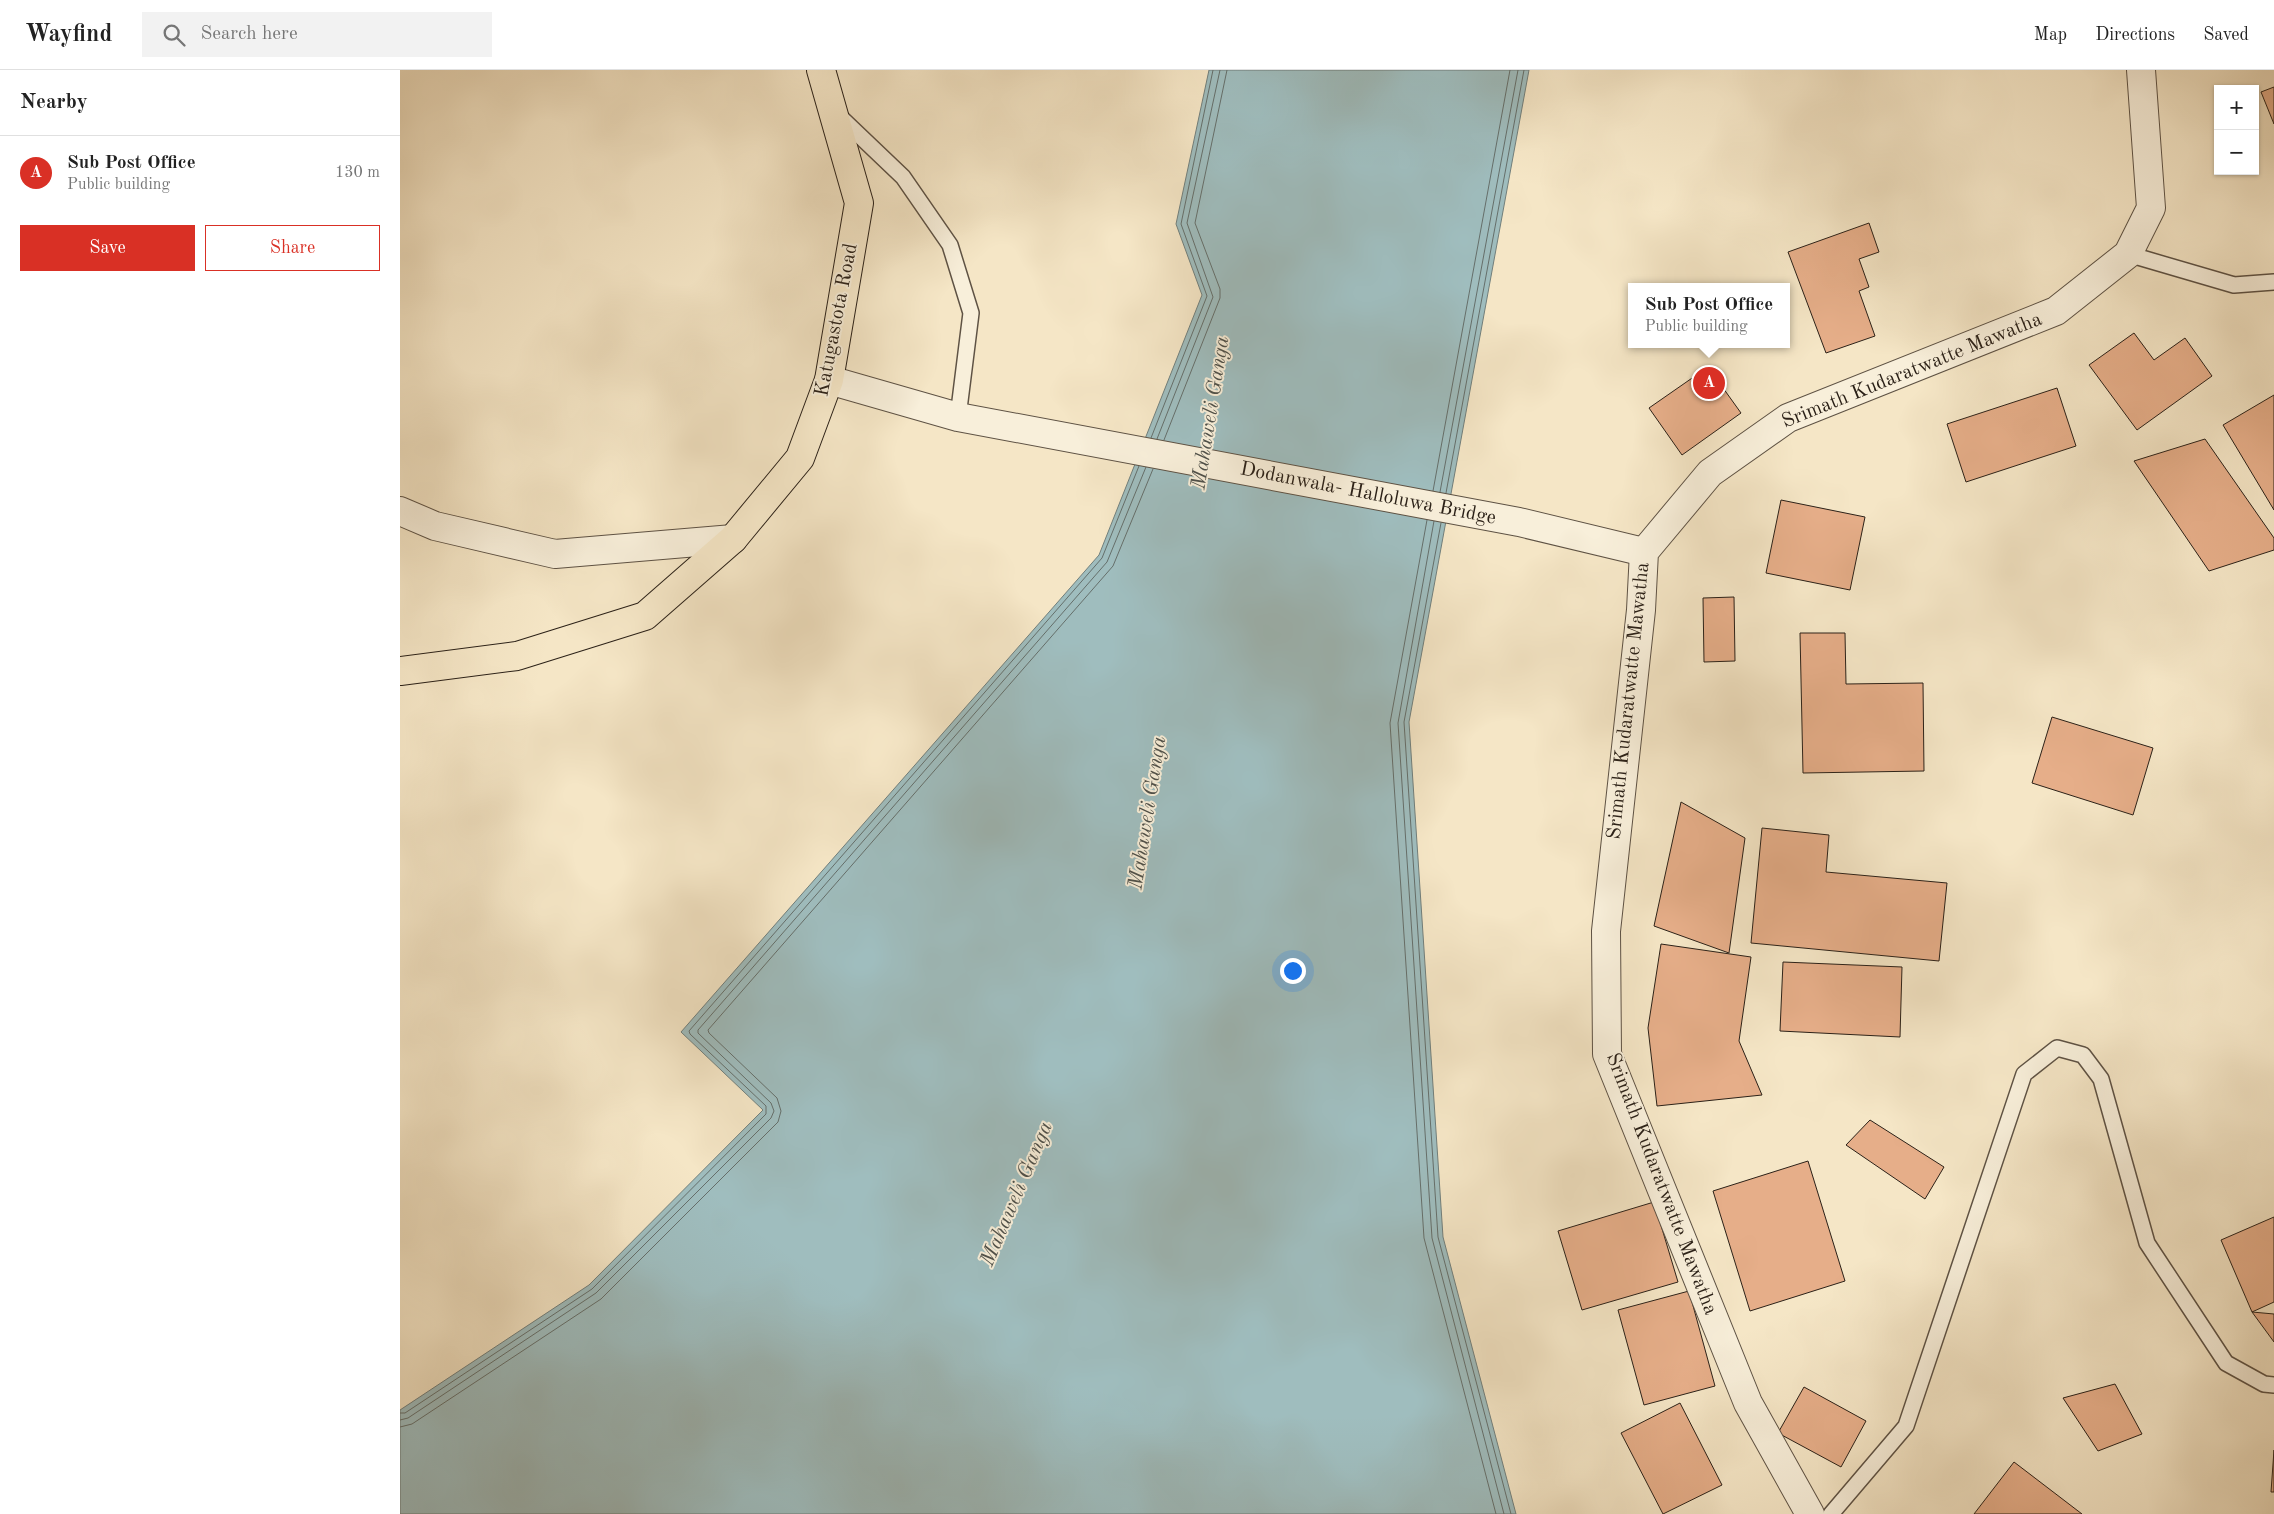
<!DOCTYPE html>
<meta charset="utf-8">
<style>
body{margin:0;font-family:"Old Standard TT",serif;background:#f2f2f2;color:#222}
.controls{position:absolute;right:15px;top:15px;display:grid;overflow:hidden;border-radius:0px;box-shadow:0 1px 4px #0004}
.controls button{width:45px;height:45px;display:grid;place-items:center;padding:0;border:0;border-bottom:1px solid #e0e0e0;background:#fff;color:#222;font:25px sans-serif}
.you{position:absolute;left:892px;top:900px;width:18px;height:18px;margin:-12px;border:4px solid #fff;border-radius:50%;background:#1a73e8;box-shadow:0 0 0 8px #1a73e833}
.badge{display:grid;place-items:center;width:32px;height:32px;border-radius:50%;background:#d93025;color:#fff;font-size:16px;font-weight:700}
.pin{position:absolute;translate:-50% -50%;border:2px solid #fff;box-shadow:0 1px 5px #0006}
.popup{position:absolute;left:1228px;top:213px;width:162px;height:65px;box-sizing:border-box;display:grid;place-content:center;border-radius:0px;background:#fff;filter:drop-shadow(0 1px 4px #0005);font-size:16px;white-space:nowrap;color:#767676}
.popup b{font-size:19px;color:#222}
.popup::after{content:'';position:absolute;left:50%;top:100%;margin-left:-10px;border:10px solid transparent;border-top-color:#fff}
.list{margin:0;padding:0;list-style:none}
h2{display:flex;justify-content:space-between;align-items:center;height:65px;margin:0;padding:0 20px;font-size:21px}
h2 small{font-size:16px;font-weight:400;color:#767676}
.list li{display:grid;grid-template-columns:32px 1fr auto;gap:15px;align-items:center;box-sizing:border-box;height:75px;padding:0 20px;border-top:1px solid #e0e0e0}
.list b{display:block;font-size:19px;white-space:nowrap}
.list p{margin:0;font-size:16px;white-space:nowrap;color:#767676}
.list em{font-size:16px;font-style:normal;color:#767676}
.actions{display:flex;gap:10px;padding:15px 20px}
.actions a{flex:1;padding:11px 0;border:1px solid #d93025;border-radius:0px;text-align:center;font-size:18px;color:#d93025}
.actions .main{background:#d93025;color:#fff}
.icon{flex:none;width:28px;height:28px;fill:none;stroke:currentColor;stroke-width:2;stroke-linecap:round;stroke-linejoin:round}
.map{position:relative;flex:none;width:1874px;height:1444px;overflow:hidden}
header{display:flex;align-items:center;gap:30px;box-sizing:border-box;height:70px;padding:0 25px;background:#fff;border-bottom:1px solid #e0e0e0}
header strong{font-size:24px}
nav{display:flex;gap:28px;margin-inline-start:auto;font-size:18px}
.search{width:350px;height:45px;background:#f2f2f2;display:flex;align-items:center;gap:12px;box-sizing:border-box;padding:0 18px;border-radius:0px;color:#767676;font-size:19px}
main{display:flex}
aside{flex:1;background:#fff}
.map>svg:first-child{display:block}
.water{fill:#9fbdbe;stroke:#717f7c}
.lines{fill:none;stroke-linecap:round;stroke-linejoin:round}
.shore{stroke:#656f6b;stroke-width:1}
.building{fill:#e6ae89;stroke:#2b2118}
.service-casing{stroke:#5e5244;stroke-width:18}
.minor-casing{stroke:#5e5244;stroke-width:30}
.tertiary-casing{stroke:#5e5244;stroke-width:30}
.primary-casing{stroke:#2b2118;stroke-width:30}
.service{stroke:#f8efda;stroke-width:15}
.minor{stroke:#f8efda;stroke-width:28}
.tertiary{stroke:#f8efda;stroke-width:28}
.primary{stroke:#f5e6c6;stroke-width:28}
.labels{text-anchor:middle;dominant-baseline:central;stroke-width:4;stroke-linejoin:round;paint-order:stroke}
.street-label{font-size:20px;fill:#2b2118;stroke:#f8efda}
.water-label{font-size:21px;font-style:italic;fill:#4e504a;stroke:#f8efda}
</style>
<header>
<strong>Wayfind</strong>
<div class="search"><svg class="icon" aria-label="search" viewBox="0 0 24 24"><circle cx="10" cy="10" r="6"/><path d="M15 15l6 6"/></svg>Search here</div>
<nav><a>Map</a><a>Directions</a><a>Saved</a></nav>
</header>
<main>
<aside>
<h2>Nearby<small></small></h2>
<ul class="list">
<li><span class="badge">A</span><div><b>Sub Post Office</b><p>Public building</p></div><em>130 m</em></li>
</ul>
<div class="actions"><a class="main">Save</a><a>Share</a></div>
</aside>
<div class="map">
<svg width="1874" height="1444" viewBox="0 0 1874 1444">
<rect width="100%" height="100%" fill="#f5e6c6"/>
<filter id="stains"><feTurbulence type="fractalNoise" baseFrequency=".004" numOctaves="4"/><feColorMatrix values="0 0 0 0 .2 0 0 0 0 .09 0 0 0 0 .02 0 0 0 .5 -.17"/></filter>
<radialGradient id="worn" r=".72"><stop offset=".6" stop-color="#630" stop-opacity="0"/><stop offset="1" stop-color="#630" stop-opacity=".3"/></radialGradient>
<polygon class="water" points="809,0 1129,0 1009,652 1043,1167 1116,1444 0,1444 0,1340 189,1215 363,1040 281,962 699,485 802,225 776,154"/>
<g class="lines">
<g class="shore">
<polyline points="751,368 807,226 781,154 813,0"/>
<polyline points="757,369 813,227 787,153 820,0"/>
<polyline points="764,370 820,228 820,219 795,153 827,0"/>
<polyline points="1033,421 1110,0"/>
<polyline points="1040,422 1118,0"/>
<polyline points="1046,423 1124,0"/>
<polyline points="1027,450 990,653 1024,1168 1096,1444"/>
<polyline points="1034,451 998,653 1032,1168 1104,1444"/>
<polyline points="1041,453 1004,652 1038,1167 1111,1444"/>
<polyline points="0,1343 5,1343 192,1219 366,1044 366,1036 290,964 289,961 702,488 739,396"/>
<polyline points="0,1350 8,1348 196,1223 371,1048 374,1041 371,1033 298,963 298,960 707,492 746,397"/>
<polyline points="0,1357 12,1354 201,1229 378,1052 381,1041 377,1028 309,963 308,960 713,496 753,399"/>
</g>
</g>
<g class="building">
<polygon points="1874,17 1874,54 1861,22"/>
<polygon points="1469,153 1479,182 1459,189 1469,217 1459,221 1475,266 1426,283 1388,182"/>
<polygon points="1734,263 1754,290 1785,268 1812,306 1737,360 1689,295"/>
<polygon points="1308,297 1341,343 1282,385 1249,338"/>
<polygon points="1657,318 1676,376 1566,412 1547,354"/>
<polygon points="1874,325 1874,440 1823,355"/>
<polygon points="1805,369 1874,468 1874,480 1809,501 1734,391"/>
<polygon points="1381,430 1465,447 1450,520 1366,503"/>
<polygon points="1334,527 1335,591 1304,592 1303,528"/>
<polygon points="1400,563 1445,563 1446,614 1523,613 1524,701 1403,703"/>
<polygon points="1652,647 1753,678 1733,745 1632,713"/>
<polygon points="1281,732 1345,768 1329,883 1254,856"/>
<polygon points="1362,758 1429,765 1426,802 1547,813 1539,891 1351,873"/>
<polygon points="1261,874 1351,887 1339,971 1362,1025 1257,1036 1248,958"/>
<polygon points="1383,892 1502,897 1500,967 1380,961"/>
<polygon points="1470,1050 1544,1097 1525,1129 1446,1075"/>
<polygon points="1408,1091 1445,1211 1350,1241 1313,1121"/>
<polygon points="1254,1132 1278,1212 1182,1240 1158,1161"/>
<polygon points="1874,1147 1874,1232 1852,1242 1821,1170"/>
<polygon points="1289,1221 1315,1316 1244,1335 1218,1240"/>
<polygon points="1852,1242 1874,1244 1874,1272"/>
<polygon points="1715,1314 1742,1364 1698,1381 1663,1328"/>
<polygon points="1404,1317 1466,1351 1441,1397 1378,1363"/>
<polygon points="1280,1333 1322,1415 1263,1444 1221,1363"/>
<polygon points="1874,1380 1874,1422 1871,1422"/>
<polygon points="1614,1392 1682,1444 1574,1444"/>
</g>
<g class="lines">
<defs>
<g id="service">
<polyline points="438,45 503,107 550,175 571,243 558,347"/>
<polyline points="1728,184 1834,215 1874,212"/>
<polyline points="1431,1444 1506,1356 1624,1004 1657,978 1683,985 1701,1009 1747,1173 1826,1293 1864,1314 1874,1315"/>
</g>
<polyline id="minor" points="0,441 35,456 155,484 333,469"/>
<g id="tertiary">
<polyline points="429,310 558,347 1119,452 1244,482"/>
<polyline points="1410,1444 1348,1333 1207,984 1206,861 1241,540 1244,482 1310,403 1388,348 1656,241 1728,184 1751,138 1741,0"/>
</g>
<polyline id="primary" points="0,601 117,586 245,546 333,469 400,388 429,310 459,133 421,0"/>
</defs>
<use href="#service" class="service-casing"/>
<use href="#minor" class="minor-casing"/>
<use href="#tertiary" class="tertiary-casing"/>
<use href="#primary" class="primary-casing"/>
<use href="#service" class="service"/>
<use href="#minor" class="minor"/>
<use href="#tertiary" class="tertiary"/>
<use href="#primary" class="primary"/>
</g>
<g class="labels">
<g class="street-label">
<text transform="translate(437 250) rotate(-79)">Katugastota Road</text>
<text transform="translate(1512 301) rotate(-22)">Srimath Kudaratwatte Mawatha</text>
<text transform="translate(968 424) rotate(11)">Dodanwala- Halloluwa Bridge</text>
<text transform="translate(1229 631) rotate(-84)">Srimath Kudaratwatte Mawatha</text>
<text transform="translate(1261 1114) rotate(69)">Srimath Kudaratwatte Mawatha</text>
</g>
<g class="water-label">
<text transform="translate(811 343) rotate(-81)">Mahaweli Ganga</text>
<text transform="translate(748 743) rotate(-81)">Mahaweli Ganga</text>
<text transform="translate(617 1124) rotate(-67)">Mahaweli Ganga</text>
</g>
</g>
<rect width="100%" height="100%" filter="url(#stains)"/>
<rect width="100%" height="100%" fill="url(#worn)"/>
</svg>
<div class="controls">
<button>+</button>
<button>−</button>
</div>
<div class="you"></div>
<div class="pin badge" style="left:1309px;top:313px">A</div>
<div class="popup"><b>Sub Post Office</b>Public building</div>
</div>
</main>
